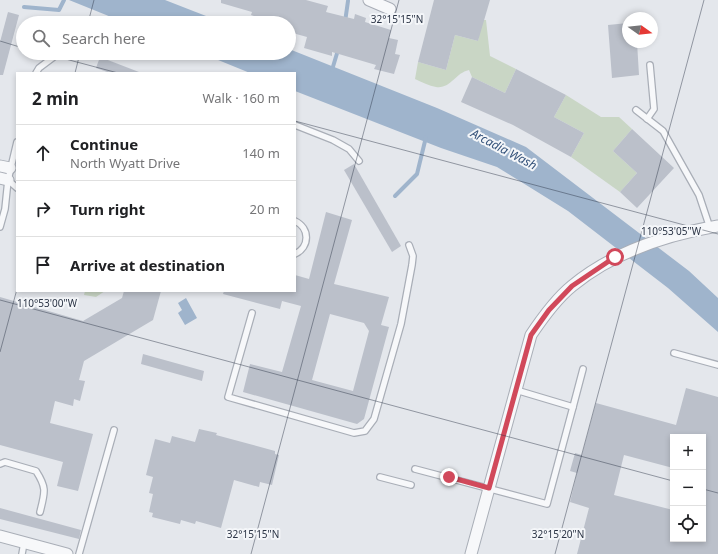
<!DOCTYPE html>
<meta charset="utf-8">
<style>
body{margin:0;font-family:"Noto Sans",sans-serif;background:#f2f2f2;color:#202124}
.controls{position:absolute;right:12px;bottom:12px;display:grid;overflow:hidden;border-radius:0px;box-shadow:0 2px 6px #0003}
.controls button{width:36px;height:36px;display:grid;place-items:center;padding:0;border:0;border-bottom:1px solid #e0e0e0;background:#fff;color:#202124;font:20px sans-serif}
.compass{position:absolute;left:622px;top:12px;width:36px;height:36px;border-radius:50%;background:#fff;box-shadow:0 2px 6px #0003;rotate:105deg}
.stop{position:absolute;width:12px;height:12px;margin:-9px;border:3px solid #d1495b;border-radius:50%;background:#fff}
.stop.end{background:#d1495b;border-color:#fff;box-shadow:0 1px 4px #0008}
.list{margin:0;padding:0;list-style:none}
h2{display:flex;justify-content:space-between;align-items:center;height:52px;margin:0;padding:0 16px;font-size:17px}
h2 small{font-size:13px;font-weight:400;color:#757577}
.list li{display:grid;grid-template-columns:26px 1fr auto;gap:12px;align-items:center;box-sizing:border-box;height:56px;padding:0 16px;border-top:1px solid #e0e0e0}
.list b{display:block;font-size:15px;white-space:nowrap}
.list p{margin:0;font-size:13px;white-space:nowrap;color:#757577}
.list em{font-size:13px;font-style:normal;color:#757577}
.icon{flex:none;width:22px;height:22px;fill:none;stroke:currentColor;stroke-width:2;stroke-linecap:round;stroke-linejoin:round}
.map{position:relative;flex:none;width:718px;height:554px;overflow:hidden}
.search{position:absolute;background:#fff;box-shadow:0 2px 6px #0003;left:16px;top:16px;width:280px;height:44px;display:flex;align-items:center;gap:10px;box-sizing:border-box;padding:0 14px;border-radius:22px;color:#757577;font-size:15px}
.panel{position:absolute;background:#fff;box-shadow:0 2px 6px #0003;left:16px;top:72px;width:280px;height:220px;border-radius:0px}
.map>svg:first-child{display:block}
.green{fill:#c9d6c5}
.water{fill:#9fb4cc}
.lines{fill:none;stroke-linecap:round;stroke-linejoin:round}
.stream{stroke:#9fb4cc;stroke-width:4}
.building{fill:#bbc0ca;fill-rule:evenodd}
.lane-casing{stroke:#a9aeb7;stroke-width:8}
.street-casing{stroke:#a9aeb7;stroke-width:13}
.lane{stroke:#f7f8fa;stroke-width:5.5}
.street{stroke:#f7f8fa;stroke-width:11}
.route{stroke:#d1495b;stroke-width:5}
.ticks{fill:none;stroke:#2b3445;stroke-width:1;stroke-opacity:0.45}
.labels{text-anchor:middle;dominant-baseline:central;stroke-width:4;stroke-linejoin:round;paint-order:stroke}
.water-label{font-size:12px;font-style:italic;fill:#34527a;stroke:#f4f6f9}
.ticks-label{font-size:10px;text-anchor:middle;fill:#2b3445;stroke:#f4f6f9;stroke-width:4;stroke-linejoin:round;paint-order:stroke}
</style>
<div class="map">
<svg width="718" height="554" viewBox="0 0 718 554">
<rect width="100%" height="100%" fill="#e4e7ec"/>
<g class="green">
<path d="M 482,20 L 486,20 L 490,56 L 516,69 L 505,93 L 472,77 L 469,70 C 455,73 451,89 436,87 C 429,86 422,82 415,79 L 418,62 L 446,70 L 455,35 L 478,41 Z"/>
<polygon points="566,95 601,117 619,117 632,129 613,151 637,173 620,192 571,157 584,133 554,117"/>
<polygon points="85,291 105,291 96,297 84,295"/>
</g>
<g class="water">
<polygon points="69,0 165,0 224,23 126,23"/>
<polygon points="289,49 437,108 526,147 689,271 718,298 718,332 668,288 568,211 497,167 441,148 295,91 295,73 250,73 201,53 289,53"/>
<polygon points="186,298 197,318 185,325 178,313 182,310 178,303"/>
</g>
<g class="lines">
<g class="stream">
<polyline points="24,7 59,10 64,0"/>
<polyline points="345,22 348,1"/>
<polyline points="332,70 338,50"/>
<polyline points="395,196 417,174 426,137"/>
</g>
</g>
<g class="building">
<polygon points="221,0 306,0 328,6 326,12 354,19 355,14 366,18 365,22 391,30 389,38 398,40 395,54 400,55 394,74 374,69 376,65 332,52 332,56 304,48 307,37 289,32 289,23 259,23 260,18 251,15 252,12 221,3"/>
<polygon points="434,0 490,0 478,41 455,35 446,70 418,62"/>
<polygon points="8,12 19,15 3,75 0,75 0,42"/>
<polygon points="628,23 628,42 637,42 639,75 612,78 608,25"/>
<polygon points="100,57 139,72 139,73 110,73 96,68"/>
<polygon points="516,69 566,95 554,117 584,133 571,157 513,125 461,102 472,77 505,93"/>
<polygon points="632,129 674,168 637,208 620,192 637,173 613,151"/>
<polygon points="354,164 401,246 392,252 344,170"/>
<path d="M 326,212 L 352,220 L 334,284 L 389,297 L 381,325 L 389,327 L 364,419 L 357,424 L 243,392 L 250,364 L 282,372 L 301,306 L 282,301 L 280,309 L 223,294 L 224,291 L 295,291 L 295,275 L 309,279 ZM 330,314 L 364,323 L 369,331 L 353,391 L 312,380 Z"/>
<polygon points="124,291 161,291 153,320 84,361 79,380 85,381 80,401 74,399 73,406 55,401 50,423 93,434 78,491 57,486 63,462 0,445 0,297 83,321 122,298"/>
<polygon points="143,354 204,371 202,381 141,364"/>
<path d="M 686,388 L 718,397 L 718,554 L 577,554 L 589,508 L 570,502 L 577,473 L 570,471 L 575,453 L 582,455 L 596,403 L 676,425 ZM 673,437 L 703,437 L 703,539 L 673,539 L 673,510 L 614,495 L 624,455 L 673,468 Z"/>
<polygon points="199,429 217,433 216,435 275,451 275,454 279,455 272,485 260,482 259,487 234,480 221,528 196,521 195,524 181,520 180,524 152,517 153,513 149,512 153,494 149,493 153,477 146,475 155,439 170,443 172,436 195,442"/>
<polygon points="0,508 81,530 79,539 0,519"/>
</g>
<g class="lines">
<defs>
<g id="lane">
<polyline points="36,73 39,68 59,53"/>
<polyline points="636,110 663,131 699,195 710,228"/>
<polyline points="647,119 654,109 650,65"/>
<polyline points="295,125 333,140 349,149 359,161"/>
<polyline points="8,180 17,188"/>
<path d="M 295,221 C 310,228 310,247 295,254"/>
<polyline points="0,227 5,209 8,180 17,142"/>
<polyline points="252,313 228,397 354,433 365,431 374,419 401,324 412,265 413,256 409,245"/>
<polyline points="674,353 718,365"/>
<polyline points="573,407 583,369"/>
<path d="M 0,464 L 5,462 L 36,471 C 47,488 45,492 40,512"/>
<polyline points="415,469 547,504 573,407 516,390"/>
<polyline points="380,477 411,485"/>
<polyline points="22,554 24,543"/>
<polyline points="79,554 114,430"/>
</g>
<g id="street">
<polyline points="369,0 390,9"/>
<polyline points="0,166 10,168"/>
<polyline points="0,178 8,180"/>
<polyline points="0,536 67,554"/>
<path d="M 471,554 L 531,335 C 543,317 556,299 572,286 C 613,252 666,235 718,226"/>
</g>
</defs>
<use href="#lane" class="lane-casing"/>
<use href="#street" class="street-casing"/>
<use href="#lane" class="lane"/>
<use href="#street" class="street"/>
</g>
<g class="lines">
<polyline class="route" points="449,477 489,488 531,335 549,310 572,286 615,257"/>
</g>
<path class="ticks" d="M 88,23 L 94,0M 0,41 L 23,48M 43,53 L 118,73M 75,73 L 80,53M 295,121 L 718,234M 0,300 L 673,481M 0,352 L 17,289M 703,489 L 718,493M 251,554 L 399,0M 555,554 L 704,0"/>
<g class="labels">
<g class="water-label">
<text transform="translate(504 149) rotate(28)">Arcadia Wash</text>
</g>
</g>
<g class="ticks-label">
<text x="397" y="23">32°15'15"N</text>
<text x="671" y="235">110°53'05"W</text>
<text x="47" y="307">110°53'00"W</text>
<text x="253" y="538">32°15'15"N</text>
<text x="558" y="538">32°15'20"N</text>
</g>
</svg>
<div class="controls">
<button>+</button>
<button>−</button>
<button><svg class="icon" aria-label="locate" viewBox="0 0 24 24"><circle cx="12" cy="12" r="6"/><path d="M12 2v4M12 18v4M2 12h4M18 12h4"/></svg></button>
</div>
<svg class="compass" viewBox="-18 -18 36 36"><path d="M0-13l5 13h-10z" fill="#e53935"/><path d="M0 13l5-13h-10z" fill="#757577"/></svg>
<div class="stop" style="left:615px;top:257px"></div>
<div class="stop end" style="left:449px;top:477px"></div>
<div class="search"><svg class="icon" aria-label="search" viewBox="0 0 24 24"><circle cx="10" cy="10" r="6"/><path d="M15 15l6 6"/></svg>Search here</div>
<section class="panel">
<h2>2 min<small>Walk · 160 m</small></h2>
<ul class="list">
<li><svg class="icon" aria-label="ahead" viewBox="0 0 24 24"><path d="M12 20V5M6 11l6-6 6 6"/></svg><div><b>Continue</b><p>North Wyatt Drive</p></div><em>140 m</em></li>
<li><svg class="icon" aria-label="right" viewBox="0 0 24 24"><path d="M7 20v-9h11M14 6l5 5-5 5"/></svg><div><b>Turn right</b></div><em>20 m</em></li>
<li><svg class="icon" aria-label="arrive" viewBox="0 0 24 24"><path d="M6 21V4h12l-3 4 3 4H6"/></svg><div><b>Arrive at destination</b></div></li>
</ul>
</section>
</div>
